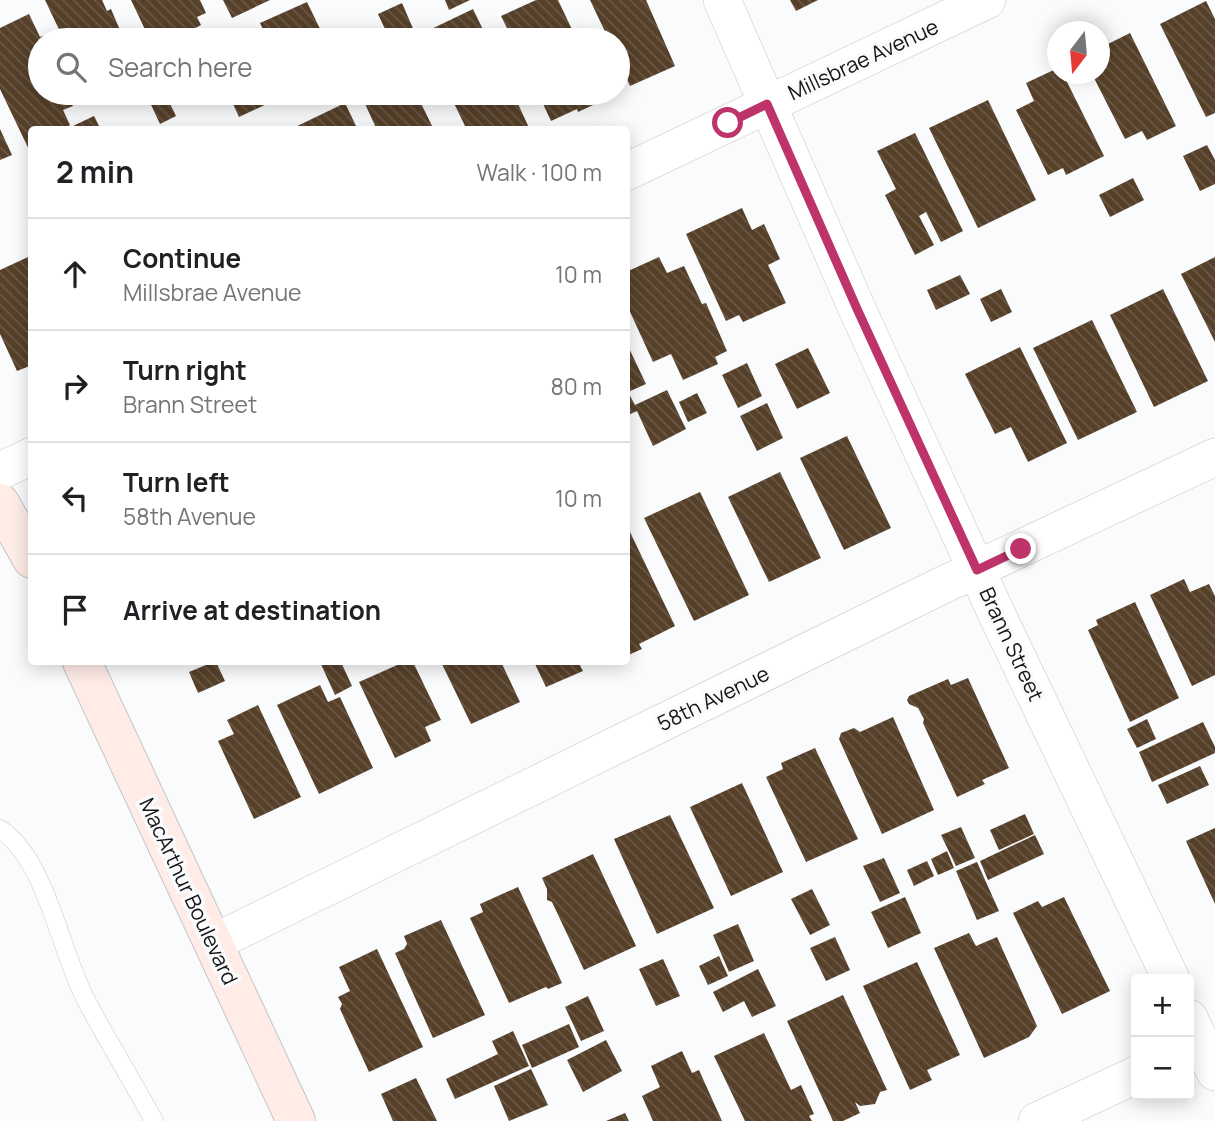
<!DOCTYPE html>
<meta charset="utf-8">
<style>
body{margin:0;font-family:Manrope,sans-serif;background:#f2f2f2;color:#202124}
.controls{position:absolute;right:21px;bottom:21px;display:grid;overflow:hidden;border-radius:7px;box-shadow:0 4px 18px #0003}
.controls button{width:63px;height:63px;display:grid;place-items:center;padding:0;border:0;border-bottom:2px solid #e0e0e0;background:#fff;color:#202124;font:35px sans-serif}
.compass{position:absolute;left:1047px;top:21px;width:63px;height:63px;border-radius:50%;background:#fff;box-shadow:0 4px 18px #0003;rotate:196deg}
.stop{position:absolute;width:21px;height:21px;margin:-16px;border:5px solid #bd336a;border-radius:50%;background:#fff}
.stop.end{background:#bd336a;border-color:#fff;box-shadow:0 2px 7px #0008}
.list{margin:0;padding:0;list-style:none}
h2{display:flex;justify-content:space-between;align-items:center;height:91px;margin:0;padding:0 28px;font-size:30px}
h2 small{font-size:23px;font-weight:400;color:#757577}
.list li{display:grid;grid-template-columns:46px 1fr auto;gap:21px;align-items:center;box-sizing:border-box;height:112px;padding:0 28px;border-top:2px solid #e0e0e0}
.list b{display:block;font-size:26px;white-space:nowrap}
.list p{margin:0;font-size:23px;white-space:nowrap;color:#757577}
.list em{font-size:23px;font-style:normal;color:#757577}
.icon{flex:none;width:38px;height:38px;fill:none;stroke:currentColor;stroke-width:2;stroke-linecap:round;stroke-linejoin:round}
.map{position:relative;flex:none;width:1215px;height:1121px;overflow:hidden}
.search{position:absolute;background:#fff;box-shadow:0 4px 18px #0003;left:28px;top:28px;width:602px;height:77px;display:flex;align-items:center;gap:18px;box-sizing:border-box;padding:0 24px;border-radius:38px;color:#757577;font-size:26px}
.panel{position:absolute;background:#fff;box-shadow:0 4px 18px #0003;left:28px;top:126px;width:602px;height:539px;border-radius:7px}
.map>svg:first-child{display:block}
.building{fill:url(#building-back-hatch)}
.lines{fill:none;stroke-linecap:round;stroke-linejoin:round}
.service-casing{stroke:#c4c5c7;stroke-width:19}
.minor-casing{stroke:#c4c5c7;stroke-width:38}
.secondary-casing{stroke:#c4c5c7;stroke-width:40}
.service{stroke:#fff;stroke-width:18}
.minor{stroke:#fff;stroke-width:37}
.secondary{stroke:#ffece7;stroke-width:38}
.route{stroke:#bd336a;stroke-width:9}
.labels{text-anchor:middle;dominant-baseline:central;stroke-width:7;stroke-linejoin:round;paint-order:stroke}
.street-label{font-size:21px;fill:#141515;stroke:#fafbfd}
</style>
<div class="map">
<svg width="1215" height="1121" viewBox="0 0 1215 1121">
<defs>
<pattern id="building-back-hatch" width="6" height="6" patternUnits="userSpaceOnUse" patternTransform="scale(1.75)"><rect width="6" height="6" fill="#564029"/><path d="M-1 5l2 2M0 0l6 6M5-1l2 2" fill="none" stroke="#6a5846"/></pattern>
</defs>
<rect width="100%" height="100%" fill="#fafbfd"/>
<g class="building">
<polygon points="45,0 102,0 107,11 111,9 120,30 117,31 121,40 64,40"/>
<polygon points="131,0 200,0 206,13 197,17 201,25 188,32 192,40 150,40"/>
<polygon points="223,0 270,0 232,18"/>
<polygon points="445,0 470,0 449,10"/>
<polygon points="536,0 558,0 577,40 513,40 501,16"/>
<polygon points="590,0 646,0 675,66 630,86 618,60 618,40 609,40"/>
<polygon points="790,0 818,0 796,11"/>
<polygon points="1206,1 1215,19 1215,113 1206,117 1160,24"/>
<polygon points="307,2 322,33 305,40 268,40 260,23"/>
<polygon points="402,3 418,40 390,40 378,14"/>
<polygon points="473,9 488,40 424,40 421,34"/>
<polygon points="29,14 40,37 45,35 47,40 40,40 40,93 67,93 73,106 63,110 70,125 61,130 32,130 32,156 0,89 0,28"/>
<polygon points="232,31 237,40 213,40"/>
<polygon points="1130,33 1176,126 1147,140 1142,131 1125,139 1092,74 1100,74 1100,48"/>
<polygon points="1058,68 1058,74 1063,74 1104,156 1066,175 1063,168 1048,175 1016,110 1034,101 1026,83"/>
<polygon points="150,93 165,93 176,116 160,124 146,94"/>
<polygon points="228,93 262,93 267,104 239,117"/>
<polygon points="360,93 416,93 434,130 377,130"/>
<polygon points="449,93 513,93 530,130 467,130"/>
<polygon points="538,93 602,93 606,99 578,112 577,109 551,121"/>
<polygon points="988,100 1036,200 978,228 929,128"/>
<polygon points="345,103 358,130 289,130"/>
<polygon points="94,116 101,130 75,130 73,126"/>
<polygon points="0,129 12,155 0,160"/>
<polygon points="915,133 963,231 941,242 926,212 919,216 934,245 915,255 885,195 896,189 877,151"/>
<polygon points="1207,145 1215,160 1215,184 1200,191 1183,156"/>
<polygon points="1133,178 1144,200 1110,217 1099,195"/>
<polygon points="742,208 752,230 764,224 780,259 768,265 786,303 743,322 739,315 726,321 686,234"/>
<polygon points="28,257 32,264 32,365 17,371 0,334 0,270"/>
<polygon points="659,257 667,273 684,266 702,304 706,303 727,351 715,357 718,364 683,380 671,354 653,362 626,303 626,297 629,296 626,289 626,272"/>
<polygon points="1215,257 1215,342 1181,274"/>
<polygon points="960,275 970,294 936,310 927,290"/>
<polygon points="1001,289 1012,312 991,322 980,299"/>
<polygon points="1163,289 1208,381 1154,407 1110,315"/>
<polygon points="1092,320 1137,412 1078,440 1033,348"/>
<polygon points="626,342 646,384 628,392 635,405 667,390 686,429 653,446 637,411 626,416"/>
<polygon points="1020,347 1067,443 1028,462 1011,427 995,434 965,374"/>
<polygon points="808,348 830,393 797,409 775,364"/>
<polygon points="747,363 762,396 738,408 722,375"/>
<polygon points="697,393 707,413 688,422 679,402"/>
<polygon points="767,403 783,438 757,451 740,416"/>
<polygon points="847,436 891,528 844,550 800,458"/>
<polygon points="780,472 821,558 769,582 728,497"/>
<polygon points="700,492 749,595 694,621 644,518"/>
<polygon points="630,532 675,626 639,644 642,649 626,656 626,533"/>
<polygon points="1184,579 1190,592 1209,584 1215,596 1215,675 1192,686 1150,595"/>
<polygon points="1135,602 1179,698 1130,722 1088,630 1098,625 1096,620"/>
<polygon points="213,662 216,662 225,681 198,693 189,672"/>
<polygon points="320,662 341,662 352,686 335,695"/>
<polygon points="404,662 413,662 441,720 425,727 431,741 395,758 359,682"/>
<polygon points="441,662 501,662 520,702 471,724"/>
<polygon points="534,662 578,662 583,671 546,687"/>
<polygon points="968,678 1009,768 982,780 985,784 957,797 923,723 924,719 918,708 909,704 907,700 909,696 948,679 951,685"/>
<polygon points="320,685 328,702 340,697 373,768 319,794 277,705"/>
<polygon points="258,705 301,797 254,819 218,741 234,734 227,720"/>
<polygon points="893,717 934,810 882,834 839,739 841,733 854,728 860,732"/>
<polygon points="1147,719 1156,739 1137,748 1127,729"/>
<polygon points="1203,722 1215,747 1215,753 1152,782 1139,752"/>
<polygon points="815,748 858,839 806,862 766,777 783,769 781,763"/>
<polygon points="1200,766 1209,785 1167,804 1158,785"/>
<polygon points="742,783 783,872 731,896 690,807"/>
<polygon points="1025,814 1034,834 999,850 990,830"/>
<polygon points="670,815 714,908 657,934 614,839"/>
<polygon points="961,827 975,858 956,866 941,835"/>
<polygon points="1215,828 1215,904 1186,841"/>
<polygon points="1035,835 1044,854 988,880 980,861"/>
<polygon points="947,851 954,868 938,875 931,859"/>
<polygon points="593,854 636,946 584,970 552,902 547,900 547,889 542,878"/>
<polygon points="884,858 900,893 880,902 863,866"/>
<polygon points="927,861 934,876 914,886 907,870"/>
<polygon points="977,862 999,911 977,920 956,871"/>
<polygon points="518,887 562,983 548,989 546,987 509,1003 470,918 483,912 480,904"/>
<polygon points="812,889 830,925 810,935 791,899"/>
<polygon points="905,897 921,933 888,948 871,912"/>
<polygon points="1064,897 1110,991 1062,1014 1013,913 1038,901 1042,907"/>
<polygon points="441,920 485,1015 433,1038 395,953 404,949 407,944 404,936"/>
<polygon points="738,924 754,961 729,972 713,935"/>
<polygon points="969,933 976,946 997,937 1037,1026 1029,1037 984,1058 934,948"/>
<polygon points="835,937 850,970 826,981 810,948"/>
<polygon points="377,949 423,1047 369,1072 340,1009 342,1004 338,997 350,991 339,967"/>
<polygon points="719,956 728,976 708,985 699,966"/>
<polygon points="663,959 680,996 656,1006 639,969"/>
<polygon points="917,962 960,1055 927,1070 932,1080 910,1090 863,986"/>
<polygon points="758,969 776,1006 752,1017 744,1001 723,1012 713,992"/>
<polygon points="843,995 887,1090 880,1092 875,1104 860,1106 855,1102 860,1113 843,1121 833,1121 787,1021"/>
<polygon points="588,996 604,1031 581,1041 565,1007"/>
<polygon points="569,1024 579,1047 532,1068 522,1045"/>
<polygon points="513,1031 529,1066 455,1099 446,1079 498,1054 492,1041"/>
<polygon points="764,1033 791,1090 801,1085 814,1114 809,1116 812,1121 745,1121 714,1056"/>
<polygon points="606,1040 622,1071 583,1092 567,1060"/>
<polygon points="682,1051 692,1073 699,1070 722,1121 653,1121 642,1096 660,1087 651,1066"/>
<polygon points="531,1069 548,1105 509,1121 494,1086"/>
<polygon points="416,1078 437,1121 393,1121 381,1094"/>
<polygon points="625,1113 629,1121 606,1121"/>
</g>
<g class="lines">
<defs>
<path id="service" d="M 0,829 C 48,861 60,954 88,1004 C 109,1043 133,1082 154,1121"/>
<g id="minor">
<polyline points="722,0 858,311 999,619 1171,979"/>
<polyline points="626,172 987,0"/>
<polyline points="0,471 32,456"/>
<polyline points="213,943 945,584 1215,457"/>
<polyline points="1189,1018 1215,1072"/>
<polyline points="1037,1121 1136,1075"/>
</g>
<g id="secondary">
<polyline points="0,503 32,559"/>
<polyline points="82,662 296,1121"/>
</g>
</defs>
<use href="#service" class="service-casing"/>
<use href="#minor" class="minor-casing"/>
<use href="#secondary" class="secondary-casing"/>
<use href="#service" class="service"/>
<use href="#minor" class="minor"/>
<use href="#secondary" class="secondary"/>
</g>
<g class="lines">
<polyline class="route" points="728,123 767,104 858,311 977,570 1021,549"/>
</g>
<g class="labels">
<g class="street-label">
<text transform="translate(863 59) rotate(-25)">Millsbrae Avenue</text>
<text transform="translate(1012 644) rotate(65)">Brann Street</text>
<text transform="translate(713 698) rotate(-26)">58th Avenue</text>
<text transform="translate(189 891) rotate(65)">MacArthur Boulevard</text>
</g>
</g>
</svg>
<div class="controls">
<button>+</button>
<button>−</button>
</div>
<svg class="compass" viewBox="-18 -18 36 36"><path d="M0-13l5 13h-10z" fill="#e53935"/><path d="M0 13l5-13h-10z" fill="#757577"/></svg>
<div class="stop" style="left:728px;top:123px"></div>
<div class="stop end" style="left:1021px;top:549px"></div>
<div class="search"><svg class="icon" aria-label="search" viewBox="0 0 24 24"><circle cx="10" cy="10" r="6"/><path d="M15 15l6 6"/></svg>Search here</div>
<section class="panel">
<h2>2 min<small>Walk · 100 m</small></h2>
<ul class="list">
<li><svg class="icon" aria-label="ahead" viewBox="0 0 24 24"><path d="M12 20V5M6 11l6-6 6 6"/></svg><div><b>Continue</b><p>Millsbrae Avenue</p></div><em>10 m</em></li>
<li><svg class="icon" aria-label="right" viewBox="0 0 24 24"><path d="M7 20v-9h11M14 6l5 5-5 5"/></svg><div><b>Turn right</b><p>Brann Street</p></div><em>80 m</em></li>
<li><svg class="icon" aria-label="left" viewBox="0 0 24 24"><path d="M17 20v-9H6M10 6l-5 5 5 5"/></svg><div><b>Turn left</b><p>58th Avenue</p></div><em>10 m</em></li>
<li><svg class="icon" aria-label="arrive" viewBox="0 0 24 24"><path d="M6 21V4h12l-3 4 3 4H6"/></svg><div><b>Arrive at destination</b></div></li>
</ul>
</section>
</div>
